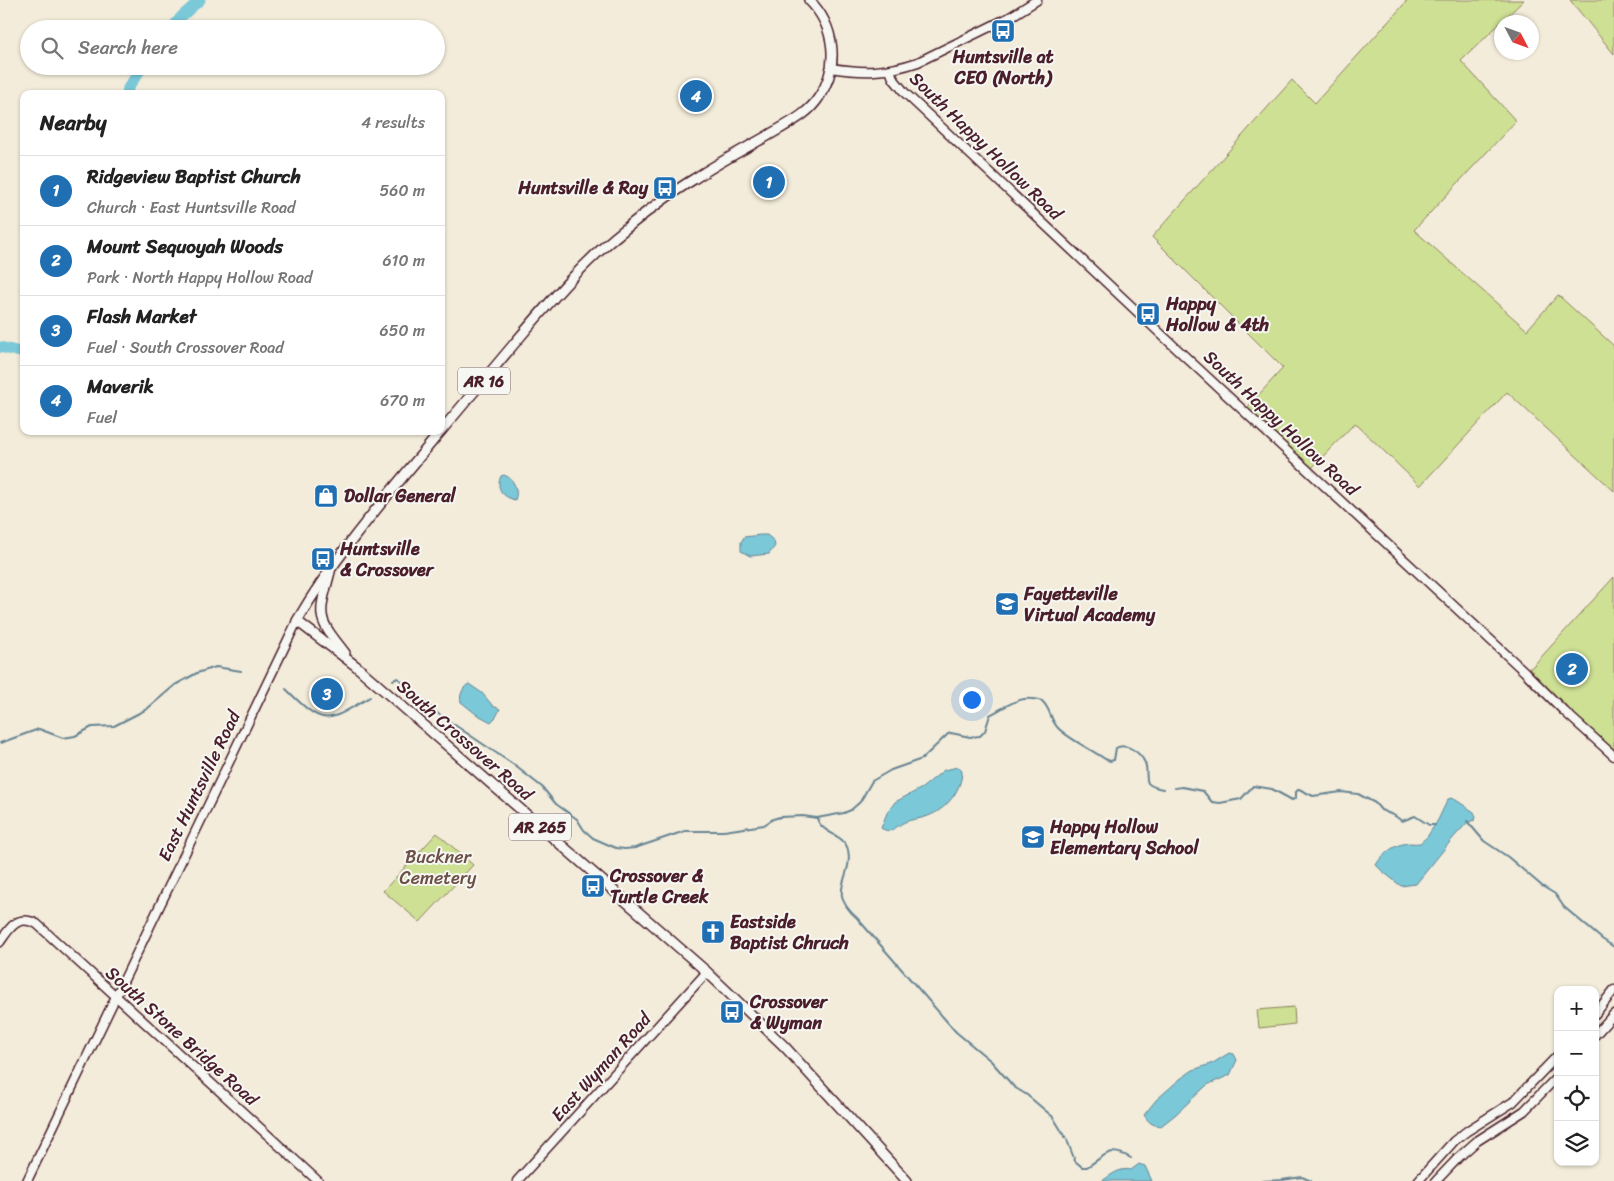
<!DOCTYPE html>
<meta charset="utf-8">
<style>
body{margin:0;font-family:Sriracha,sans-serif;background:#f2f2f2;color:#222}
.controls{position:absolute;right:15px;bottom:15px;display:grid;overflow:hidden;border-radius:10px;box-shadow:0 1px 4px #0004}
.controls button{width:45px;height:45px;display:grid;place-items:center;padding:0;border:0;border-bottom:1px solid #e0e0e0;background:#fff;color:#222;font:25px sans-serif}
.compass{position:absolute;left:1494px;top:15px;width:45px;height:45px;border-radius:50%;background:#fff;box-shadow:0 1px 4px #0004;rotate:131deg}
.you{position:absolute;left:971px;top:699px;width:18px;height:18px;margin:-12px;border:4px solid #fff;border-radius:50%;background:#1a73e8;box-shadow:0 0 0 8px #1a73e833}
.badge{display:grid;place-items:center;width:32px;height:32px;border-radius:50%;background:#1f6fb2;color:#fff;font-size:16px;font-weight:700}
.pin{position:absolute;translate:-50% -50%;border:2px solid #fff;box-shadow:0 1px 5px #0006}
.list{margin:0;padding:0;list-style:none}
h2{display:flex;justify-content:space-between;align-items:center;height:65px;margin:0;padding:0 20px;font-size:21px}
h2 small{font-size:16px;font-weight:400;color:#767676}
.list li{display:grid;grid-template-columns:32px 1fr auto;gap:15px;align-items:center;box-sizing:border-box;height:70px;padding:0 20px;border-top:1px solid #e0e0e0}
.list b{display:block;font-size:19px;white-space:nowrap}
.list p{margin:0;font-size:16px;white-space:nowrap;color:#767676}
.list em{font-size:16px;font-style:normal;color:#767676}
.icon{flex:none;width:28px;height:28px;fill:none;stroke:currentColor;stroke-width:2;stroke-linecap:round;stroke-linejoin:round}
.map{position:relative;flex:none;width:1614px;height:1181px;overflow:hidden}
.search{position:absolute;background:#fff;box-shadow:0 1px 4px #0004;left:20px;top:20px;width:425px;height:55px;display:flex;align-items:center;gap:12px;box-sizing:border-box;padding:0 18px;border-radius:28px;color:#767676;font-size:19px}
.panel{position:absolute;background:#fff;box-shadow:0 1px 4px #0004;left:20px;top:90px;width:425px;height:345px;border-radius:10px}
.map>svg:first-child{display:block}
.green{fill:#cee094;stroke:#8c8060}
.water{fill:#7ac8d8;stroke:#678493}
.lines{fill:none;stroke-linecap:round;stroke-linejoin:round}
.stream{stroke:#678493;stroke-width:2}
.river{stroke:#7ac8d8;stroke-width:11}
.secondary-casing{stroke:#4a1f2b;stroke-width:11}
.primary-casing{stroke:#4a1f2b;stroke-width:12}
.secondary{stroke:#f6f6f2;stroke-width:8}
.primary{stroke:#f6f6f2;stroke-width:9}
.labels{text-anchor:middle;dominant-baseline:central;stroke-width:4;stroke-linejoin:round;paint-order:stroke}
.shield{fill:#f6f6f2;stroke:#7e6067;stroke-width:1}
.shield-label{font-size:16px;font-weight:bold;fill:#4a1f2b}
.poi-label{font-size:18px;font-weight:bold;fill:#4a1f2b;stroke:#f6f6f2;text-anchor:start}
.street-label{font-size:18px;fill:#4a1f2b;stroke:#f6f6f2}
.park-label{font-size:18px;fill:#6b4f45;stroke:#f6f6f2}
</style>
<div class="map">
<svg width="1614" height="1181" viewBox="0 0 1614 1181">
<rect width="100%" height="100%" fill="#f3ecda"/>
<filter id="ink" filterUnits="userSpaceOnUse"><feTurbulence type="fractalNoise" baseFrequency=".02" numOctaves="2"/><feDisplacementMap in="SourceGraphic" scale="10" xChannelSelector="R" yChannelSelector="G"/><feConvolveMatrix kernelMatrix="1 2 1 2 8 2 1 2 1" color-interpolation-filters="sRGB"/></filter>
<g filter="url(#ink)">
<g class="green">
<polygon points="1405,0 1524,0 1461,61 1516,121 1414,230 1527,330 1558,295 1614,346 1614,491 1507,392 1420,486 1355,423 1309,471 1244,411 1283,368 1152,237 1292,80 1315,103 1406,2"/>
<polygon points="1570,0 1614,0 1614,54"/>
<polygon points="1614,577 1614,756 1525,672 1533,666"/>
<polygon points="437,833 473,865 420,922 383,891"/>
<polygon points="1294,1007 1295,1024 1259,1028 1257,1010"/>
</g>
<g class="water">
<path d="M 504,475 C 514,478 519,491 515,500 C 503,497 495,489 501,476 Z"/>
<polygon points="760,535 767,535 774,541 775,546 769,554 750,556 741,551 741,542 744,537"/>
<path d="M 469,684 L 482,693 L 493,706 L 500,709 L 496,717 L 491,722 L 476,714 L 461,702 C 459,696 463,686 469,684 Z"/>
<path d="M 958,767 L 962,771 C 962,790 946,810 928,816 C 921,819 912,819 905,822 C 896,826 891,835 881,828 L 887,813 L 895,802 L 922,788 L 944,770 Z"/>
<path d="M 1453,798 L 1474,812 L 1476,817 L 1475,820 L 1468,822 L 1454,837 L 1416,884 L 1401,886 L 1382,871 L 1376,865 C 1381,856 1392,846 1403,844 C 1408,842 1414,844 1420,843 L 1427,837 L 1438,820 L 1448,799 Z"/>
<path d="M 1229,1053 L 1234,1054 L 1237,1060 L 1230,1075 L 1207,1085 L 1175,1115 L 1161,1126 C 1152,1125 1149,1123 1144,1115 L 1156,1100 L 1180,1079 L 1193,1070 L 1213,1063 Z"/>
<path d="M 1139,1164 L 1145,1166 L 1152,1181 L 1102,1181 C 1111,1175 1120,1167 1131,1170 Z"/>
</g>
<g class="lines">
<g class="stream">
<path d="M 393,680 L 398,678 L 437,713 L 514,765 L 542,787 L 556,804 L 577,819 L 584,830 L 593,838 L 616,848 L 625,849 L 635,848 L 685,831 L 724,831 L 764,825 L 773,819 L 780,817 L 803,816 L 817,818 C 821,834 845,834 848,850 C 854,878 825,890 857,918 L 956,1032 L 991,1061 L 1014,1087 L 1027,1095 L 1053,1117 L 1067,1140 L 1075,1161 L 1082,1167 L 1087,1167 C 1105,1156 1109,1145 1131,1158"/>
<path d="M 286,689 C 324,727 325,724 370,697"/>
<polyline points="0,743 39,729 63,738 75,736 92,727 114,726 147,709 175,685 197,673 216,667 241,671"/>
<polyline points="1175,788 1182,787 1203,791 1212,802 1220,803 1241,799 1253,786 1272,789 1292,800 1296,798 1296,792 1299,789 1313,796 1341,792 1358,794 1375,803 1381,810 1395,816 1402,821 1415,816 1429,825 1435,825"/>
<path d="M 817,818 L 844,813 L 851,810 L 860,802 L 872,781 L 891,770 L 922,759 L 948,734 L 951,733 L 970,737 L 980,736 L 985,731 L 990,715 C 1009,705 1020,694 1042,701 C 1051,709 1050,720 1058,728 C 1070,740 1091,749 1105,759 L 1110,761 L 1114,760 L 1116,748 C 1126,742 1141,753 1145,763 C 1148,769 1145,777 1148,783 C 1151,787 1158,788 1163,789"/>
<polyline points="1467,821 1484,841 1508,857 1542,886 1555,894 1564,907 1602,939 1614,947"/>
<polyline points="1262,1181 1282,1180 1302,1177 1311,1181"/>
</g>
<g class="river">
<polyline points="171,29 182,16 200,0"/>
<polyline points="127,94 128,88 143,66"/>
<polyline points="0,347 24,353"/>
</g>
<defs>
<g id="secondary">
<path d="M 831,68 C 863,73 886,73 918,62 L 1010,17 L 1037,0"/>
<polyline points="890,70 893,78 905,93 1162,335 1525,672 1565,712 1614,756"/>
<path d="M 0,942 C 10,927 18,914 37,924 L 318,1181"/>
<polyline points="1595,1014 1614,990"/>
<polyline points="1595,1035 1614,1014"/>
<polyline points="27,1181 297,621"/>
<polyline points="517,1181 707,972"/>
<polyline points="1418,1181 1454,1141 1467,1131 1513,1102 1558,1055"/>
<polyline points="1436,1181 1459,1157 1477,1141 1524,1111 1558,1076"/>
</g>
<g id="primary">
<path d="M 441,431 C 390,493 337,552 297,621 L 356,666 L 707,972 L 785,1047 L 907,1181"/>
<path d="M 441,431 C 465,402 490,373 514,344 C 548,304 582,263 624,230 C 646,212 669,194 694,179 C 718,163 744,149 769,135 C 787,124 808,115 819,97 C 840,66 835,26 809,0"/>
<path d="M 330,572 C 318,617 316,617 345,653"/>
</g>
</defs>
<use href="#secondary" class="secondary-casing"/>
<use href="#primary" class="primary-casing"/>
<use href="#secondary" class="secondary"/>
<use href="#primary" class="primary"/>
</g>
</g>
<defs>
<symbol id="bus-square" viewBox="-11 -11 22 22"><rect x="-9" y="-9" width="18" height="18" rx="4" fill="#1f6fb2" stroke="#f6f6f2"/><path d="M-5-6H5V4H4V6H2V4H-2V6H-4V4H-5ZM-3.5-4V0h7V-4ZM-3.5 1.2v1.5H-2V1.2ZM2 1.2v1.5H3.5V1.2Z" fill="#fff"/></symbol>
<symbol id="shop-square" viewBox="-11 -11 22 22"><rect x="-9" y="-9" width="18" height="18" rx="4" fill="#1f6fb2" stroke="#f6f6f2"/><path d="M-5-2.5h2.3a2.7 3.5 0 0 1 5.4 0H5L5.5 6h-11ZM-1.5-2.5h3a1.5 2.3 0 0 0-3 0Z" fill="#fff"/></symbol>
<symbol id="school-square" viewBox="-11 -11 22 22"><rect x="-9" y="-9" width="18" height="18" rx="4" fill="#1f6fb2" stroke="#f6f6f2"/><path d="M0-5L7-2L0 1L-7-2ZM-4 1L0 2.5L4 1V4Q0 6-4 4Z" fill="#fff"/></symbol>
<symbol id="church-square" viewBox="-11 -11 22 22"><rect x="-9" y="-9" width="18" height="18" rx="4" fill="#1f6fb2" stroke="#f6f6f2"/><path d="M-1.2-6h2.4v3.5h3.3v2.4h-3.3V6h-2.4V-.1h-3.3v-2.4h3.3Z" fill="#fff"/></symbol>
</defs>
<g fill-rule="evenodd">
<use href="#bus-square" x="989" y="17" width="28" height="28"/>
<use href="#bus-square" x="651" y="174" width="28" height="28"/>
<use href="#bus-square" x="1134" y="300" width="28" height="28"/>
<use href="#shop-square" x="312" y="482" width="28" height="28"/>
<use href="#bus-square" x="309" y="545" width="28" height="28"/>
<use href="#school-square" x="993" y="590" width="28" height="28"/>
<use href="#school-square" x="1019" y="823" width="28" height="28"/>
<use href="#bus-square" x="579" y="872" width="28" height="28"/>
<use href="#church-square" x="699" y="918" width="28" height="28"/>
<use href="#bus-square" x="718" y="998" width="28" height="28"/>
</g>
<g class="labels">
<g class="shield">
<rect x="458" y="367.5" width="52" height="27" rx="4"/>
<rect x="509" y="813.5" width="62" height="27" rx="4"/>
</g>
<g class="shield-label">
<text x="484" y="381">AR 16</text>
<text x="540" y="827">AR 265</text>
</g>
<g class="poi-label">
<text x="1003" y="57" text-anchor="middle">Huntsville at<tspan x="1003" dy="21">CEO (North)</tspan></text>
<text x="648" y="188" text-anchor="end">Huntsville &amp; Ray</text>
<text x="1166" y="304">Happy<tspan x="1166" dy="21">Hollow &amp; 4th</tspan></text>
<text x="344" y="496">Dollar General</text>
<text x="340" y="549">Huntsville<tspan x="340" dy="21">&amp; Crossover</tspan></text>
<text x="1024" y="594">Fayetteville<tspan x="1024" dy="21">Virtual Academy</tspan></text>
<text x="1050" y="827">Happy Hollow<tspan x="1050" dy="21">Elementary School</tspan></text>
<text x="610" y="876">Crossover &amp;<tspan x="610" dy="21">Turtle Creek</tspan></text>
<text x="730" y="922">Eastside<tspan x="730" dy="21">Baptist Chruch</tspan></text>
<text x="750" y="1002">Crossover<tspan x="750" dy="21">&amp; Wyman</tspan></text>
</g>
<g class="street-label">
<text transform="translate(986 146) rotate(44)">South Happy Hollow Road</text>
<text transform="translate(1281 423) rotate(43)">South Happy Hollow Road</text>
<text transform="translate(465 740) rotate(41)">South Crossover Road</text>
<text transform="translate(199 786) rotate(-64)">East Huntsville Road</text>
<text transform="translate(182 1036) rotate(42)">South Stone Bridge Road</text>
<text transform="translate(601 1067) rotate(-48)">East Wyman Road</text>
</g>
<g class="park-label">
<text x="438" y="857">Buckner<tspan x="438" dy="21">Cemetery</tspan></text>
</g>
</g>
</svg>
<div class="controls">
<button>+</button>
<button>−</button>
<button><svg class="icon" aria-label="locate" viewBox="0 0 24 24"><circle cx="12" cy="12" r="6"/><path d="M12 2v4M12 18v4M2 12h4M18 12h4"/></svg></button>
<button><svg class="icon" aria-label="layers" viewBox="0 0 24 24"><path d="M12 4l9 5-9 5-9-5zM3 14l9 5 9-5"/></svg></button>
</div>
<svg class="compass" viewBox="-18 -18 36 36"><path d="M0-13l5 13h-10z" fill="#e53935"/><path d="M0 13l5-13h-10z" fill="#767676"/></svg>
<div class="you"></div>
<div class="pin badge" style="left:769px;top:182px">1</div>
<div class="pin badge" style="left:1572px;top:669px">2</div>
<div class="pin badge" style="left:327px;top:694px">3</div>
<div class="pin badge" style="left:696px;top:96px">4</div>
<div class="search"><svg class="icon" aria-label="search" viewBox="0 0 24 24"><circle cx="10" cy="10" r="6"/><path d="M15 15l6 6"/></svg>Search here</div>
<section class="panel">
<h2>Nearby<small>4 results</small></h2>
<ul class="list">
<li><span class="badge">1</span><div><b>Ridgeview Baptist Church</b><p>Church · East Huntsville Road</p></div><em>560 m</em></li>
<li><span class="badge">2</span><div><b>Mount Sequoyah Woods</b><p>Park · North Happy Hollow Road</p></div><em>610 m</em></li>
<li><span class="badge">3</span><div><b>Flash Market</b><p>Fuel · South Crossover Road</p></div><em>650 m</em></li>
<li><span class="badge">4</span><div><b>Maverik</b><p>Fuel</p></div><em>670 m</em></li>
</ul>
</section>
</div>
